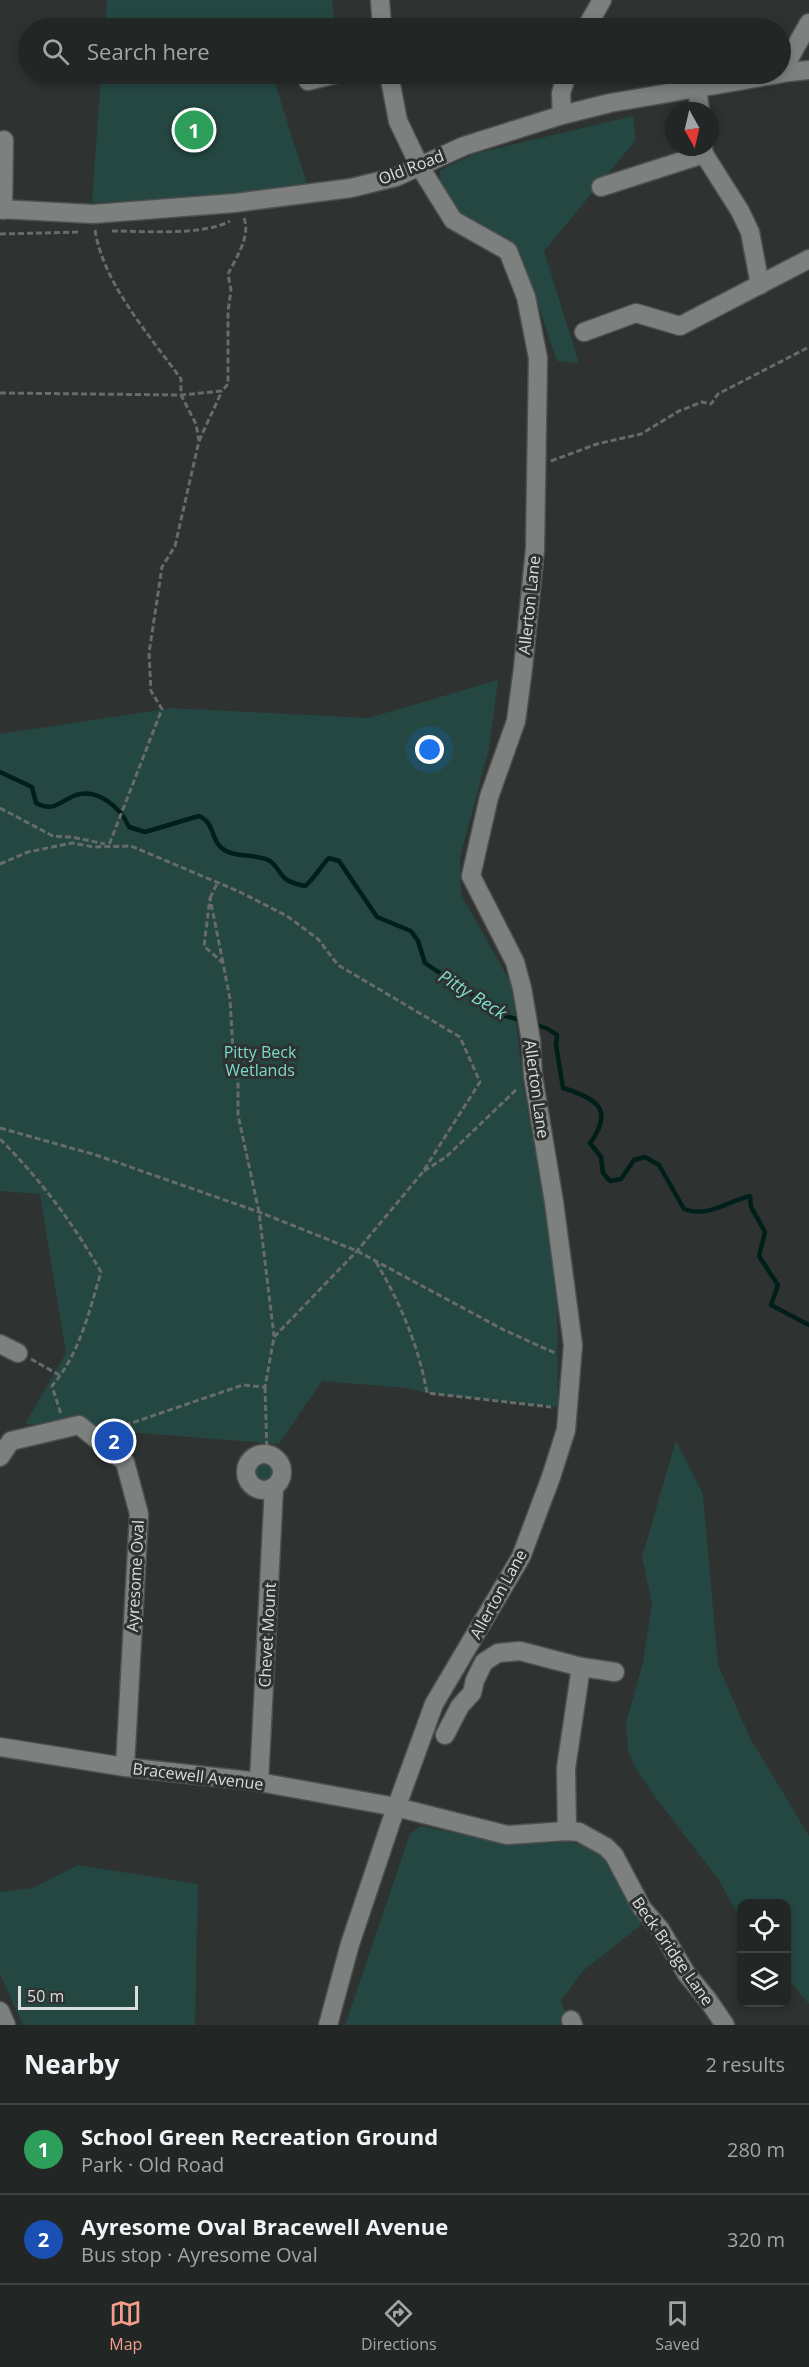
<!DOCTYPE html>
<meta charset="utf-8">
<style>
body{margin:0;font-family:"Open Sans",sans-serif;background:#2e3232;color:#f1f3f6}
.controls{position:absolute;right:18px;bottom:18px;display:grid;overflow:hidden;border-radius:12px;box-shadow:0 3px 9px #0003}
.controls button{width:54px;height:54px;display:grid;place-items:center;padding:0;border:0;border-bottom:2px solid #3f4342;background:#222625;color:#f1f3f6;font:30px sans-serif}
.compass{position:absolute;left:665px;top:102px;width:54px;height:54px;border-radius:50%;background:#222625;box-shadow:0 3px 9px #0003;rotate:172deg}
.scale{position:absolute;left:18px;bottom:15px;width:120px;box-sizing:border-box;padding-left:6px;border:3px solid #dbdddc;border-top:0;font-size:16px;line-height:21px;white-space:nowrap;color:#dbdddc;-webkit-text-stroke:4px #2e3231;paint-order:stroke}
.you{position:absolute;left:430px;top:750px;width:21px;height:21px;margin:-15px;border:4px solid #fff;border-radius:50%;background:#1a73e8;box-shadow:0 0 0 9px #1a73e833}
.badge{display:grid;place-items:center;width:39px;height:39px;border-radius:50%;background:#f49d8b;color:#fff;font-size:20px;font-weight:700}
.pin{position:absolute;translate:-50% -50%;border:3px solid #fff;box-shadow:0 2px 6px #0006}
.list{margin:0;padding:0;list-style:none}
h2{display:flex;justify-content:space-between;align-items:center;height:78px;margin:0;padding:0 24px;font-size:26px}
h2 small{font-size:20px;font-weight:400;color:#a2a5a7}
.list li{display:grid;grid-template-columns:39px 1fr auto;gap:18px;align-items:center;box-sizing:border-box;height:90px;padding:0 24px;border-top:2px solid #3f4342}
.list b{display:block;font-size:22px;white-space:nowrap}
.list p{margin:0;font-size:20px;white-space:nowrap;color:#a2a5a7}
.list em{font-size:20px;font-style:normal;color:#a2a5a7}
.icon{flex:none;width:33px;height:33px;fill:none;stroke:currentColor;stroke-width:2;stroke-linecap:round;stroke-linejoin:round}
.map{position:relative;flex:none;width:809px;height:2025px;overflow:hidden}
.search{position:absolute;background:#222625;box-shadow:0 3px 9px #0003;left:18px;right:18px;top:18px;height:66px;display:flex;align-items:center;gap:15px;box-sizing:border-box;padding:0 21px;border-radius:33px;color:#a2a5a7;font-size:22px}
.sheet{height:258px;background:#222625}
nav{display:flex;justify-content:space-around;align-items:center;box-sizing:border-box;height:84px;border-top:2px solid #3f4342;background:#222625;font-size:16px;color:#a2a5a7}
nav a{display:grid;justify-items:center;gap:3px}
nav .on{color:#f49d8b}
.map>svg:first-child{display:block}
.green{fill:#244742}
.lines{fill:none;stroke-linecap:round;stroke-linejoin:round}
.stream{stroke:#001f1b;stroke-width:4.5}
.minor-casing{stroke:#4e5050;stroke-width:21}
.path{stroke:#676b6a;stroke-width:3;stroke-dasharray:6 3;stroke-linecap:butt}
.minor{stroke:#7c807f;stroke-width:18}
.labels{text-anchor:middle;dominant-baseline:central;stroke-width:6;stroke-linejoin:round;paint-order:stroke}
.street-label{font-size:16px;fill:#dbdddc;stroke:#2e3231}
.park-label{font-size:16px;fill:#79dacb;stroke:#2e3231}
.water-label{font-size:18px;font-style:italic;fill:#7bddcd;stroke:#2e3231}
</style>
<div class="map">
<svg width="809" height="2025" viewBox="0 0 809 2025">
<rect width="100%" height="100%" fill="#2e3231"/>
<g class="green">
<polygon points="107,0 332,0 335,28 105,28"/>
<polygon points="101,74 285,74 273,77 307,184 222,195 92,203"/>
<polygon points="633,116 636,140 544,251 579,363 557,361 521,254 505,238 458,211 439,186 440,170 477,153"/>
<polygon points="498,680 489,749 460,857 461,894 512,985 524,1090 557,1271 558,1407 427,1393 407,1388 322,1381 279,1444 25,1424 66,1353 40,1194 0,1191 0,734 172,708 368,718"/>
<polygon points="676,1440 703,1494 718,1665 750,1738 809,1836 809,2004 787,1978 786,1904 742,1904 741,1920 718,1879 656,1798 634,1765 628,1749 626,1724 643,1662 652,1604 642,1557"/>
<circle cx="264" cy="1472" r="10"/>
<polygon points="420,1826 511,1844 570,1842 595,1848 614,1868 641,1925 583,1971 561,2001 570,2025 345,2025 410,1834"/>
<polygon points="78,1865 198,1884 195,2025 23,2025 0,1974 0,1892 33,1888"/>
</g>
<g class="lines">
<g class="stream">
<path d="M 0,772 L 32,787 L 36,803 C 55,813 59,801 76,795 C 98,788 121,808 129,827 L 145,832 L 199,816 C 216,823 210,843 226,851 C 236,857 255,854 268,860 C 277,864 279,875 287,880 C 292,883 300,885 305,886 C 315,878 320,867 329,858 L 339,861 L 377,917 L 411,931 L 418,941 L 425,963 L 502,1015 L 523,1021"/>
<path d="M 534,1024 L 548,1029 L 557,1035 L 556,1045 L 563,1088 C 596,1098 615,1109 590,1143 L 601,1157 L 603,1173 L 610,1181 L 621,1179 L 634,1160 L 645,1157 L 659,1165 L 684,1209 C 709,1218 725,1202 750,1196 L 751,1207 L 765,1232 L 759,1256 L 778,1285 L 771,1305 L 809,1325"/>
</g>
<defs>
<g id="minor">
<polyline points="380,0 382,28"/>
<polyline points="586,28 602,0"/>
<polyline points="780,73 809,70"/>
<polyline points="781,73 809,23"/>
<polyline points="308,81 336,74"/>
<polyline points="697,87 700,111"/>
<polyline points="562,115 561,93 567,74"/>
<polyline points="703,147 704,154 740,211 750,232 760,285"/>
<polyline points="601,187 704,154"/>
<polyline points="0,209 93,214 235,203 351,188 396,177 464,146 562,115 610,103 779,74"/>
<polyline points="3,210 4,140"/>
<polyline points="584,332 636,313 680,326 809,259"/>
<polyline points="0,1344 18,1353"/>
<circle cx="264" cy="1472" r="18"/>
<polyline points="0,1457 11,1441 79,1425 125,1462 139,1514 125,1767"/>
<polyline points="581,1667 615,1672"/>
<polyline points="445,1735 460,1706 472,1693 475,1680 484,1662 498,1653 520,1651 581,1667 566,1768 567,1831"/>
<polyline points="0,1747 125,1767 259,1782 396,1807 507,1835 567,1831 579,1832 606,1847 614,1855 642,1908 660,1929 686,1973 708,2000 725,2025"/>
<polyline points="259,1782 274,1487"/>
<polyline points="0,2011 6,2025"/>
<polyline points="571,2020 573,2025"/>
<polyline points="328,2025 350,1944 391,1822 434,1704 521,1557 551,1477 566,1430 573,1345 554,1202 533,1076 531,1041 522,988 515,962 471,876 489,797 516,721 523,668 535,549 538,358 526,297 508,251 453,220 420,167 398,121 389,74"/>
</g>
</defs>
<use href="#minor" class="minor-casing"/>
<g class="path">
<path d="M 95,230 C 103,283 150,336 181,379 L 181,395 L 196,424 L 199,441 L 175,546 L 162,567 L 149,653 L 151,691 L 162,709 L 109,845"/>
<path d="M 112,231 C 144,231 203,236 230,221"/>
<polyline points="0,234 81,232"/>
<path d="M 0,393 L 181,395 L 222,391 L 228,384 L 228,311 L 231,290 L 228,274 C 236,258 251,236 244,218"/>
<polyline points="199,441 222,391"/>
<polyline points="551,461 597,444 641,434 679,411 702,402 711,404 718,394 809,347"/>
<polyline points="0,808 53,836 72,837 105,844"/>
<polyline points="0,864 28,852 72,843 94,847 131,846 240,892 287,916 318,939 338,965 460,1037 480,1082 422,1173 357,1251 274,1337 265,1387 243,1385 111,1430"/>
<polyline points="210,898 217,884"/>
<polyline points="223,963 210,898 204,946 223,963 230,999 234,1067 238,1082 238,1115 259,1212 274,1336"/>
<polyline points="0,1128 96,1155 259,1212 357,1251 504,1330 555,1353"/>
<path d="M 0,1139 C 40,1179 73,1223 101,1272 C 89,1312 80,1353 52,1386 L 61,1414"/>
<polyline points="424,1171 446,1157 518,1088"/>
<path d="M 376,1262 C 400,1302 419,1347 427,1393 L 551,1407"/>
<polyline points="31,1359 61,1376"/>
<polyline points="265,1387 267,1454"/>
</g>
<use href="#minor" class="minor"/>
</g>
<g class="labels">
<g class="street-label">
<text transform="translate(411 167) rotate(-21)">Old Road</text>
<text transform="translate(529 605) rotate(-84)">Allerton Lane</text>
<text transform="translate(537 1089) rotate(82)">Allerton Lane</text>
<text transform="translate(135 1576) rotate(-87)">Ayresome Oval</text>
<text transform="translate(498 1594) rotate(-61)">Allerton Lane</text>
<text transform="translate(267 1635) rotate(-87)">Chevet Mount</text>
<text transform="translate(198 1776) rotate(7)">Bracewell Avenue</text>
<text transform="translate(673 1951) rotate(55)">Beck Bridge Lane</text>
</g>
<g class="park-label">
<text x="260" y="1052">Pitty Beck<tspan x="260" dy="18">Wetlands</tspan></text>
</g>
<g class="water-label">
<text transform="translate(473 994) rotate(32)">Pitty Beck</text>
</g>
</g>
</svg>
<div class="controls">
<button><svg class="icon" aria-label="locate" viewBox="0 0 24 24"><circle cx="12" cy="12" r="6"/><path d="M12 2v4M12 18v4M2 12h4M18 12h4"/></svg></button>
<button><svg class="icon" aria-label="layers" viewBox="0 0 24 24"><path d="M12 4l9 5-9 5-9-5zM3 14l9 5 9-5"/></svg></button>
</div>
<svg class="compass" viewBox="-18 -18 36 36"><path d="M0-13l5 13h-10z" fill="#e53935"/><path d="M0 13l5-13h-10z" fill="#a2a5a7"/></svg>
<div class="scale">50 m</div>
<div class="you"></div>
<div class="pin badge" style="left:194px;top:130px;background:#2e9e5b">1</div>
<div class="pin badge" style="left:114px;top:1441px;background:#1a4fb4">2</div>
<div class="search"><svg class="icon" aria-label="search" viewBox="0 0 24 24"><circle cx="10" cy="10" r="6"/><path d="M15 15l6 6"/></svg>Search here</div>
</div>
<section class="sheet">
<h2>Nearby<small>2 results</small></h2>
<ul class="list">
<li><span class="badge" style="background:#2e9e5b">1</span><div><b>School Green Recreation Ground</b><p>Park · Old Road</p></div><em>280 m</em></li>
<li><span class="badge" style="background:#1a4fb4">2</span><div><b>Ayresome Oval Bracewell Avenue</b><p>Bus stop · Ayresome Oval</p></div><em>320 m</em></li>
</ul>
</section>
<nav>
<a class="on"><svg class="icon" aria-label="map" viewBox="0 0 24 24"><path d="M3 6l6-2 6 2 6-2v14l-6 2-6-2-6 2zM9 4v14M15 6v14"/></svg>Map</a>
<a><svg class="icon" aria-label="directions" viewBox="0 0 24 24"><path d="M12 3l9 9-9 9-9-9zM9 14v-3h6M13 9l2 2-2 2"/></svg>Directions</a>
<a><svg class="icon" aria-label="saved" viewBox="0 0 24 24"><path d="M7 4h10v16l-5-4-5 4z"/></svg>Saved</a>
</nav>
